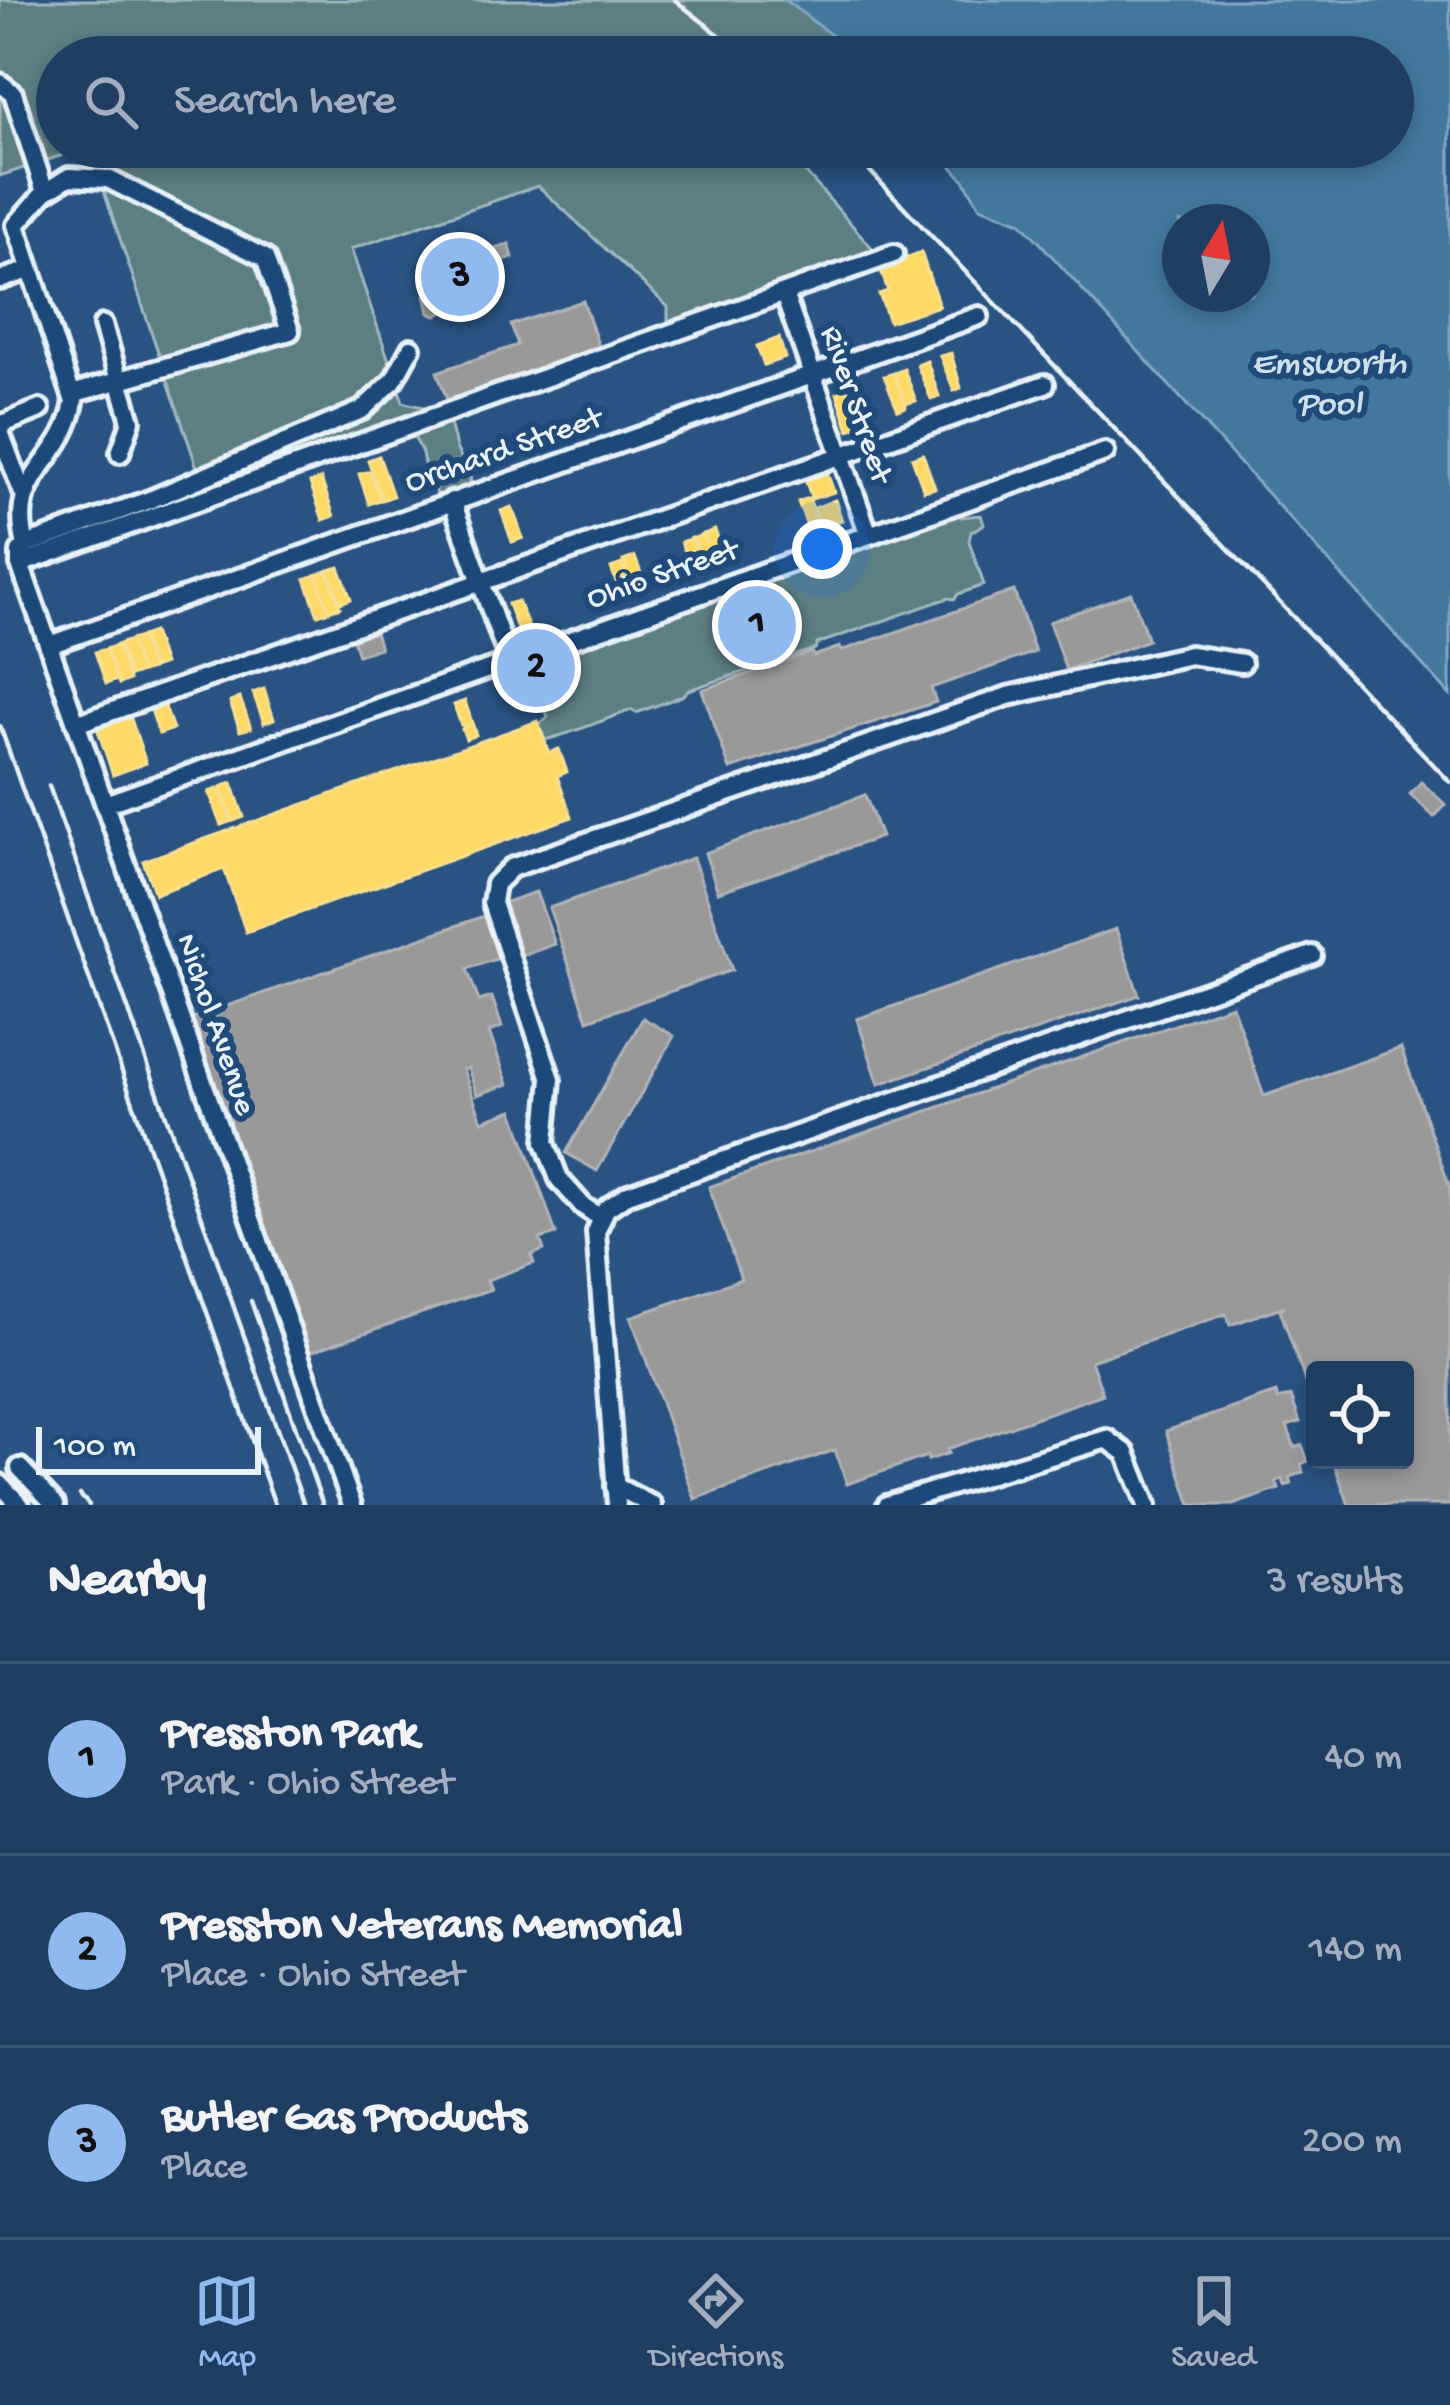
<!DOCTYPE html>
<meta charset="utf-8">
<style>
body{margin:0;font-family:"Gochi Hand",sans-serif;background:#2d496b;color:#f1f3f6}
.controls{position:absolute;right:36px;bottom:36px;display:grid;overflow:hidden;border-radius:12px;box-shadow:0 6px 18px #0003}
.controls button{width:108px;height:108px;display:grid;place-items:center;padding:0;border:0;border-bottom:3px solid #3d5777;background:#203e62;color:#f1f3f6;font:60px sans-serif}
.compass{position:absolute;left:1162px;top:204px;width:108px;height:108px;border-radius:50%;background:#203e62;box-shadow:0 6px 18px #0003;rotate:10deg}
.scale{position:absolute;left:36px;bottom:30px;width:225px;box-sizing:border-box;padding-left:12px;border:6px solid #e8f1f8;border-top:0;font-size:33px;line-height:42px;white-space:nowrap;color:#e8f1f8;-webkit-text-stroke:9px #1f4a7a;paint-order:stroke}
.you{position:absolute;left:822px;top:549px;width:42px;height:42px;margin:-30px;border:9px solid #fff;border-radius:50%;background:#1a73e8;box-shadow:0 0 0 18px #1a73e833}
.badge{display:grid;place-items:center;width:78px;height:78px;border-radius:50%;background:#90b9f0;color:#111;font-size:39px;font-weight:700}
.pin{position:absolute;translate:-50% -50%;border:6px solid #fff;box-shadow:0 3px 12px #0006}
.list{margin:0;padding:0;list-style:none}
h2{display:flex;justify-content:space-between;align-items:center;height:156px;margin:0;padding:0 48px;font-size:51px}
h2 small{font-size:39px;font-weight:400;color:#a2aebe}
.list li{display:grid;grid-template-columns:78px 1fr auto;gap:36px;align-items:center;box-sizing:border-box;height:192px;padding:0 48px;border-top:3px solid #3d5777}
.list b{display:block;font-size:45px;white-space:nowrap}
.list p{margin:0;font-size:39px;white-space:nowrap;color:#a2aebe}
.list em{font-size:39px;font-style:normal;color:#a2aebe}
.icon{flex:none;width:66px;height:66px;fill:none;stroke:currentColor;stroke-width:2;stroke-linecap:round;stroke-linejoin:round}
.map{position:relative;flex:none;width:1450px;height:1505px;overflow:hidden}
.search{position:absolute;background:#203e62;box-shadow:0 6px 18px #0003;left:36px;right:36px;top:36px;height:132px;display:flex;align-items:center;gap:30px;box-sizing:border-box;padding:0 42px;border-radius:66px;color:#a2aebe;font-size:45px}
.sheet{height:732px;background:#203e62}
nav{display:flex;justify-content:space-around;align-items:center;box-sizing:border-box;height:168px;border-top:3px solid #3d5777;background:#203e62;font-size:33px;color:#a2aebe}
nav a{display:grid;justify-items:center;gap:6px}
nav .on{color:#90b9f0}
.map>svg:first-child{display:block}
.green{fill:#5d7e83;stroke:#a2b8be;stroke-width:3}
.water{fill:#42789e;stroke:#84a8c2;stroke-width:3;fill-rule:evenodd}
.homes{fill:#ffd966;stroke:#f8e092;stroke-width:3}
.industry{fill:#999;stroke:#b1b3b6;stroke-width:3}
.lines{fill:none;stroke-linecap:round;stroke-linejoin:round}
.minor-casing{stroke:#e8f1f8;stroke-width:26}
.minor{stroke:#1f4a7a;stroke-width:16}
.rail{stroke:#e8f1f8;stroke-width:4.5}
.labels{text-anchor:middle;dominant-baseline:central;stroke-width:12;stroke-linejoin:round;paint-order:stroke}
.street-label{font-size:33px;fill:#e8f1f8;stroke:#1f4a7a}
.water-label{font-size:36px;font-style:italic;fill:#cfdfea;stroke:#1f4a7a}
</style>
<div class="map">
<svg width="1450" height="1505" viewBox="0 0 1450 1505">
<rect width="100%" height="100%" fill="#2a5282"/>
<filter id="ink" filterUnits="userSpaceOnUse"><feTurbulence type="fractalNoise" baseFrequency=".00833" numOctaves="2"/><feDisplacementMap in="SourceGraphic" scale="24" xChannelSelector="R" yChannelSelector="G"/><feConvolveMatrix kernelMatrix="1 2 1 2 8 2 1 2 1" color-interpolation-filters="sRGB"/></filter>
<g filter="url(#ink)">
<g class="green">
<polygon points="0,0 785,0 859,54 57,57 57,147 87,147 0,176"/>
<path d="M 89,147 L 775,147 L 772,151 L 806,173 L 882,259 L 668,325 L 668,307 L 538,186 L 351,249 L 403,402 C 415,407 431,406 441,414 C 454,423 452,437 457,450 C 466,469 476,471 467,494 L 446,502 C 428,487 427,480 423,458 C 422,448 414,440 411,430 L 207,497 Z"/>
<path d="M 960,513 L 961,517 L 981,515 L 984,524 L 971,532 L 969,541 L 984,585 L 958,594 L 955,599 L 948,598 L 817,644 L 815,649 L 688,690 L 682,696 L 636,713 L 632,710 C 601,720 576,733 544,740 L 539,725 L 548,717 L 539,690 L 531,692 L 525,683 L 530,665 L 539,661 L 543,650 L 599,640 L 893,536 L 897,530 L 912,525 L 917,528 Z"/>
</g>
<path class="water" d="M 785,0 L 1450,0 L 1450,695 L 1021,222 L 980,207 L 964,180 L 934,147 L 1393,147 L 1393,57 L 860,57 ZM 1180,222 L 1252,222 L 1252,294 L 1180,294 Z"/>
<g class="homes">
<polygon points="921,252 939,306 889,322 879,294 888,291 880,268"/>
<polygon points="779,338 785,358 764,365 757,346"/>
<polygon points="951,353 961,388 954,391 940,356"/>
<polygon points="927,361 939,396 931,399 917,365"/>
<polygon points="904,369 916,401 905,404 894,373"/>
<polygon points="894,373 906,407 898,410 884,376"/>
<polygon points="847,389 859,426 849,430 837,393"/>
<polygon points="923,454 935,488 924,491 912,458"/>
<polygon points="379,456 393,496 382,500 368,460"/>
<polygon points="825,466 834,492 812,499 803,474"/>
<polygon points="370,471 380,500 369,504 359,474"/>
<polygon points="321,479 334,516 323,520 310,483"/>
<polygon points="809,498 820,527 809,531 798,502"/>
<polygon points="835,500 842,520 821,527 814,508"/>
<polygon points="512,507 523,538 512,542 501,511"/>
<polygon points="715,530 726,560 715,564 704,534"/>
<polygon points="704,534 715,564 704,568 694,538"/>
<polygon points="692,538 702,569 692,572 681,542"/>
<polygon points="635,557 647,589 635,593 623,561"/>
<polygon points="622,564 633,594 622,598 611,568"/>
<polygon points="339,567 351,599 340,603 329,570"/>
<polygon points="327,571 340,607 329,611 316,575"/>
<polygon points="316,575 329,611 318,615 305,579"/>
<polygon points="518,601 530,630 519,634 508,604"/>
<polygon points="153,632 164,664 153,668 142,636"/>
<polygon points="140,637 152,669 141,672 130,640"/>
<polygon points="130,640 141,672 130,676 119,644"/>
<polygon points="117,645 129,680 119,684 106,649"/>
<polygon points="106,649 117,680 106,684 95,652"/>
<polygon points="264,689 274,719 264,723 253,693"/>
<polygon points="240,698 251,728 240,731 230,702"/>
<polygon points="162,699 173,729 159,734 149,704"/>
<polygon points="465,701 476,735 466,739 462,729 467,727 461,725 454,705"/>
<polygon points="128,710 146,763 113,775 95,722"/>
<polygon points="538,721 549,753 559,749 567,772 557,776 572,817 246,932 224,869 155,894 143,861"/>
<polygon points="232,783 244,817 233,821 221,787"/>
<polygon points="220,788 232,821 221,825 209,792"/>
</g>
<g class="industry">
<polygon points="462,235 470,258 509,244 513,257 488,266 496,288 450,304 451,308 436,316 429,313 425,295 435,292 423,260 440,254 437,244"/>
<polygon points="583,301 601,353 449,405 437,372 518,345 511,325"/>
<polygon points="1014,591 1035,652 931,688 936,702 730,769 702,690 812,652 814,656 840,647 841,651"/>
<polygon points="1131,593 1148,640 1066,670 1049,622"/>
<polygon points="374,629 380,648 358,655 352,637"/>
<polygon points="1421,782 1446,805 1434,817 1410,794"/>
<polygon points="865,795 881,837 718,892 705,853"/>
<polygon points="693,858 732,970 588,1020 549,908"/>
<polygon points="536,892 555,944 521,956 503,903"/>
<polygon points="484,916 499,958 467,969 479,1001 492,997 502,1027 489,1032 508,1084 477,1095 468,1068 463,1070 482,1121 513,1110 556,1234 540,1239 544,1250 531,1255 534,1263 487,1280 491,1289 307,1353 190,1019"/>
<polygon points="1116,929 1139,995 879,1084 857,1019"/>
<polygon points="1232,1005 1264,1096 1401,1048 1450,1188 1450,1505 1349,1505 1333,1460 1405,1460 1405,1370 1315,1370 1315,1409 1280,1310 1285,1306 1230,1325 1226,1314 1091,1361 1103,1394 947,1449 949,1453 928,1460 927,1456 847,1484 835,1450 695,1499 631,1317 741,1279 709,1187"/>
<polygon points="643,1018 674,1036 597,1171 566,1153"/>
<polygon points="1276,1393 1278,1400 1291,1396 1300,1422 1287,1426 1295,1448 1302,1445 1308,1461 1301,1464 1303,1472 1290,1477 1292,1484 1285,1486 1283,1479 1276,1481 1279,1489 1233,1505 1191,1505 1166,1431"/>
</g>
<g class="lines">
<defs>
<g id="minor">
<polyline points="0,83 13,93 45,192"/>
<polyline points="0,280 29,270"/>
<polyline points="784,294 869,535"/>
<polyline points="103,325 131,421 120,453"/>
<polyline points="0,425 40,409"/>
<polyline points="0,432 22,491"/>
<polyline points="452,501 509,661"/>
<polyline points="26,545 152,499 362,410 393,381 411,348"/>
<polyline points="20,564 352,1505"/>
<path d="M 20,564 L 20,552 L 26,545 C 7,472 63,466 74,402 L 16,225 L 45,192 L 69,177 L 108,179 L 265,258 L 290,331 L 72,394"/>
<polyline points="20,564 894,254"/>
<polyline points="49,645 979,316"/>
<polyline points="76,724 1045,384"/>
<polyline points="105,804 1105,452"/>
<polyline points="602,1219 583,1206 559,1179 545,1142 551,1079 492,903 495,884 511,868 1008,696 1190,655 1242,663"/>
<polyline points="20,1468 55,1505"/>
<polyline points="0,1484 20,1505"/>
<polyline points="615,1486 652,1505"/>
<polyline points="617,1505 596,1232 606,1209 628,1194 1312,955"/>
<polyline points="887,1505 1107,1439 1126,1453 1147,1505"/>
</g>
</defs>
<use href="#minor" class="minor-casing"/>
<use href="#minor" class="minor"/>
<g class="rail">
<polyline points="675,0 747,57"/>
<polyline points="847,147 1450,782"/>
<polyline points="0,726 275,1505"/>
<polyline points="49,786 304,1505"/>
<polyline points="251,1301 323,1505"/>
<polyline points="80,1495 89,1505"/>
</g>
</g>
</g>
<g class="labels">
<g class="street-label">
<text transform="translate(854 405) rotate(71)">River Street</text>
<text transform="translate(504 452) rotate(-19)">Orchard Street</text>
<text transform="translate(663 576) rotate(-19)">Ohio Street</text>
<text transform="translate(214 1025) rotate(71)">Nichol Avenue</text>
</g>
<g class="water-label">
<text x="1329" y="365">Emsworth<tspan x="1329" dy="41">Pool</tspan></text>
</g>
</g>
</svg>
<div class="controls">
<button><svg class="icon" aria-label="locate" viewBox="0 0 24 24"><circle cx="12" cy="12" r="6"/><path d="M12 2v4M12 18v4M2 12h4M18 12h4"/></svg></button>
</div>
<svg class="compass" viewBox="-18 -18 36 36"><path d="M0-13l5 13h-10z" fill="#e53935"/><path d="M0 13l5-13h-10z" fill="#a2aebe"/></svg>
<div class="scale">100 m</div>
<div class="you"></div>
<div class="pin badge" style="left:757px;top:625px">1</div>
<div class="pin badge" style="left:536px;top:668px">2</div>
<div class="pin badge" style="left:460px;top:277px">3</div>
<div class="search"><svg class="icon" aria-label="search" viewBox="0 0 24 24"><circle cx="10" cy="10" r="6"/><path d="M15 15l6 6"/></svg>Search here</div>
</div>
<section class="sheet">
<h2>Nearby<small>3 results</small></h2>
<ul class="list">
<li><span class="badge">1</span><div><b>Presston Park</b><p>Park · Ohio Street</p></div><em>40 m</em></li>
<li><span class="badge">2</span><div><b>Presston Veterans Memorial</b><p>Place · Ohio Street</p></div><em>140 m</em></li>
<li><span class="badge">3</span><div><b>Butler Gas Products</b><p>Place</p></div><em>200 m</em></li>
</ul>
</section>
<nav>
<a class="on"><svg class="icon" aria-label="map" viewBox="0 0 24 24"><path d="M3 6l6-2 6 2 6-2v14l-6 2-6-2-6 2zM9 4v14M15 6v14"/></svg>Map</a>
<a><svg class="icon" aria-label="directions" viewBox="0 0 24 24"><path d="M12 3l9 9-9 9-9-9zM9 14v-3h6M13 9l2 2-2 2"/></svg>Directions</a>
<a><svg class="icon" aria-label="saved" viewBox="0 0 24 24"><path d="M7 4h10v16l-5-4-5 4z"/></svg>Saved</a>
</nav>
